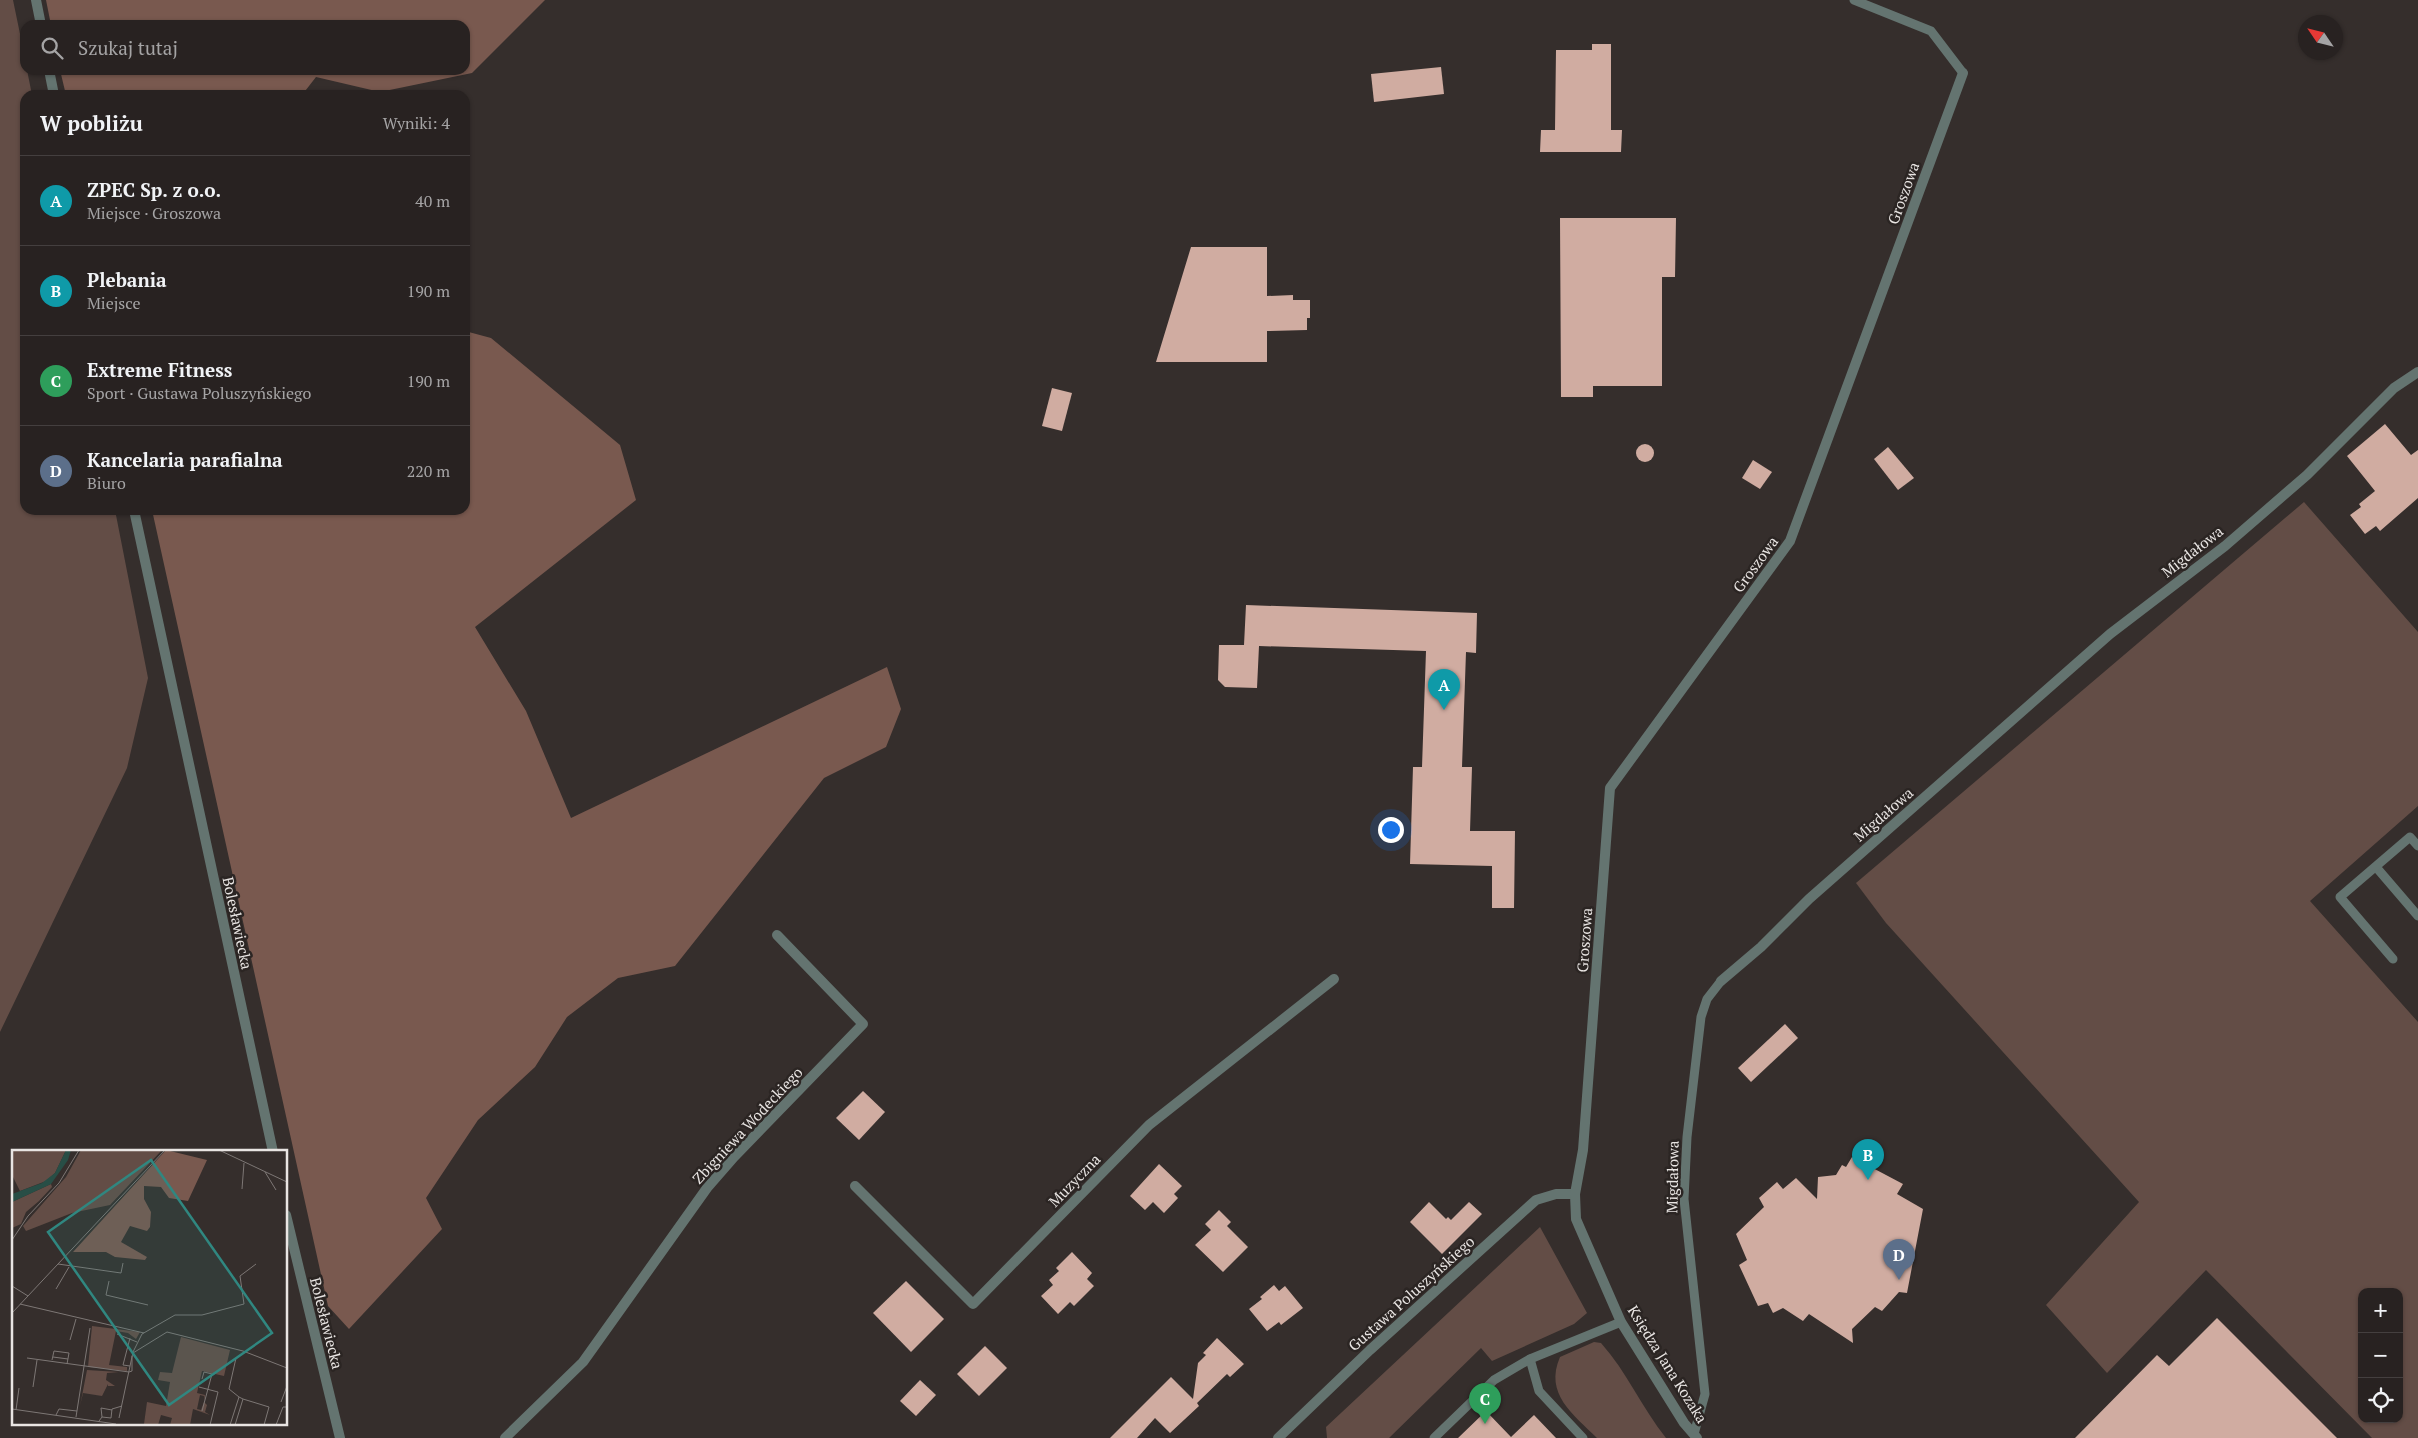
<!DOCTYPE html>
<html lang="pl">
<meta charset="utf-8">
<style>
body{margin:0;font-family:"PT Serif",serif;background:#342f2e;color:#f1f3f6}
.controls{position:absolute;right:15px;bottom:15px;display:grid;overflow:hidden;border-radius:10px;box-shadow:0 1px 4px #0004}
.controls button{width:45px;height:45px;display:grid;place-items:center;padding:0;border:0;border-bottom:1px solid #443f3f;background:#282221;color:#f1f3f6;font:25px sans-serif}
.compass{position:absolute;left:2298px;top:15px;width:45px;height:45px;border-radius:50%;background:#282221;box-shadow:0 1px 4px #0004;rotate:305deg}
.you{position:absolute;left:1390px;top:829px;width:18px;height:18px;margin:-12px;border:4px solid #fff;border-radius:50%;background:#1a73e8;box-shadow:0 0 0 8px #1a73e833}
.badge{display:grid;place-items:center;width:32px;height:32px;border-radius:50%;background:#5dceb9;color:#fff;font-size:16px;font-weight:700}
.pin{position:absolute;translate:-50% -41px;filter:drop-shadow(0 1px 2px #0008)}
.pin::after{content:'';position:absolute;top:26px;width:18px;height:15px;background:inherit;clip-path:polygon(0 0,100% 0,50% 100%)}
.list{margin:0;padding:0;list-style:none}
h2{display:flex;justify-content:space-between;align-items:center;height:65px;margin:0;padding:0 20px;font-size:21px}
h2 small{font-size:16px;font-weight:400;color:#a5a4a5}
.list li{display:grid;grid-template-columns:32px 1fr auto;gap:15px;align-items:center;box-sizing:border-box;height:90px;padding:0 20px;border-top:1px solid #443f3f}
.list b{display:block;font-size:19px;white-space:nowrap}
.list p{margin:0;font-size:16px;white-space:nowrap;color:#a5a4a5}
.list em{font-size:16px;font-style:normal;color:#a5a4a5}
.icon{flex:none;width:28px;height:28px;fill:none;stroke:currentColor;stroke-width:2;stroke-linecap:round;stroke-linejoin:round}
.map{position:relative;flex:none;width:2418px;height:1438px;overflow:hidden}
.search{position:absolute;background:#282221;box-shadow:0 1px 4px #0004;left:20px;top:20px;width:450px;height:55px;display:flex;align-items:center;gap:12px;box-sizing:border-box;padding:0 18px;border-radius:15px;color:#a5a4a5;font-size:19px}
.panel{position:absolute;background:#282221;box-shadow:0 1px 4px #0004;left:20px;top:90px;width:450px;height:425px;border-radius:15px}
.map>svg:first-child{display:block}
.green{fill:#634d46;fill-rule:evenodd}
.forest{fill:#79594f}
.building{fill:#d0aca1}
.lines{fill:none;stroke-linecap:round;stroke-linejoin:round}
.service{stroke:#647470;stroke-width:9}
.minor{stroke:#647470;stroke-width:10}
.tertiary{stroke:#647470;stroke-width:10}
.labels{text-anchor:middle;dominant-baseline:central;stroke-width:5;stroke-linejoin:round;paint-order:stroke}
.street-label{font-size:15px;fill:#e9e5e3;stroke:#2b2523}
.inset-road{fill:none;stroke:#7d7775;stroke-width:1}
.view{fill:#308780;fill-opacity:0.15;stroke:#308780;stroke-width:2.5}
.inset-edge{fill:none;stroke:#e9e5e3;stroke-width:2.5}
</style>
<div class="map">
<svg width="2418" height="1438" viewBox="0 0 2418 1438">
<rect width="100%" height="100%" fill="#352e2c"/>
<g class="green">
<polygon points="0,0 13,0 25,58 25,70 27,70 32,95 25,95 25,510 115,510 148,678 127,768 0,1032"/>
<path d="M 2304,502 L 2418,632 L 2418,806 L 2310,901 L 2418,1022 L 2418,1438 L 2372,1438 L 2206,1270 L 2107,1373 L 2046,1305 L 2139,1202 L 1886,923 L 1856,883 ZM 2362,1292 L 2399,1292 L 2399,1419 L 2362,1419 Z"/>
<polygon points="1540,1227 1587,1313 1574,1324 1492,1361 1481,1348 1389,1438 1327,1438 1326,1427"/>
<path d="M 1594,1342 L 1601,1343 C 1627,1372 1642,1408 1666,1438 L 1597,1438 C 1573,1414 1544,1394 1560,1357 Z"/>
</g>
<g class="forest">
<polygon points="46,0 545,0 472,73 380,92 316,77 302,95 66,95 60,70 465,70 465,25 51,25"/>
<polygon points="465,331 491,338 620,445 636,500 475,627 526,711 571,818 887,667 901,709 886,747 824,778 675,966 618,978 567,1017 535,1067 478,1120 426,1198 442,1229 349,1329 328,1306 152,510 465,510"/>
</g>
<g class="building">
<polygon points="1592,44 1611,44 1611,130 1622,130 1621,152 1540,152 1541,130 1555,130 1556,50 1592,50"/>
<polygon points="1441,67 1444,94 1374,102 1371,74"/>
<polygon points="1560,218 1676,218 1675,277 1662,277 1662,386 1593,386 1593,397 1561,397"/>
<polygon points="1191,247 1267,247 1267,296 1293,295 1293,300 1310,300 1310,318 1307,318 1307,330 1267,331 1267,362 1156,362"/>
<polygon points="1052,388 1072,393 1062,431 1042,426"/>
<polygon points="2385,424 2411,455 2418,450 2418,498 2380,531 2376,526 2365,534 2350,515 2361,507 2359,504 2375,491 2347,456"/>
<circle cx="1645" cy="453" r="9"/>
<polygon points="1888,447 1914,478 1898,490 1874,459"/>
<polygon points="1753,460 1772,472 1760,489 1742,478"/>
<polygon points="1246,605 1477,613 1476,653 1466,652 1462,767 1472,767 1470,831 1515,831 1514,908 1492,908 1492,866 1410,864 1413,767 1422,767 1426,651 1259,646 1257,688 1225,687 1218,680 1219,645 1244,645"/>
<polygon points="1785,1024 1798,1038 1751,1082 1738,1068"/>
<polygon points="863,1091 885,1112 859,1140 836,1118"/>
<polygon points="1852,1157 1903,1184 1897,1194 1923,1209 1907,1293 1899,1292 1882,1311 1875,1307 1852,1329 1853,1343 1809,1314 1803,1321 1783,1308 1773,1313 1768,1303 1758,1306 1739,1265 1747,1260 1736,1234 1764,1207 1759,1198 1777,1182 1783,1189 1796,1178 1817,1199 1818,1177 1836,1175 1842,1165 1846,1167"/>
<polygon points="1159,1164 1182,1186 1174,1194 1178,1198 1164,1213 1153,1202 1145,1210 1130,1196"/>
<polygon points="1429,1202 1446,1219 1448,1217 1451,1220 1469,1202 1482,1214 1442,1254 1410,1222"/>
<polygon points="1219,1210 1231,1222 1227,1226 1248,1247 1223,1272 1195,1245 1211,1230 1205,1224"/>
<polygon points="1072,1252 1092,1273 1087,1279 1094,1286 1074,1306 1070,1302 1058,1314 1041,1296 1053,1285 1049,1280 1059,1271 1056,1268"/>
<polygon points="906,1281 944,1319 911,1352 873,1313"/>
<polygon points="1274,1285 1279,1291 1285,1286 1303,1308 1281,1325 1279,1322 1267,1331 1249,1309 1262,1299 1260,1297"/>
<polygon points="2217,1318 2337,1438 2075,1438 2157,1355 2169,1366"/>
<polygon points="1217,1338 1244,1364 1230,1377 1227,1374 1197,1403 1199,1406 1170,1433 1155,1418 1137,1438 1110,1438 1171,1377 1193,1399 1198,1363 1206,1355 1203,1353"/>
<polygon points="985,1346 1007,1368 979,1396 957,1374"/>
<polygon points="920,1380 936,1395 916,1416 900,1401"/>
<polygon points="1486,1411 1511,1437 1534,1415 1556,1438 1458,1438"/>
</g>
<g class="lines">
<g class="service">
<polyline points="1854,0 1931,31 1963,73"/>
<polyline points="2376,867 2418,916"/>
<polyline points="2393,959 2340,897 2410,837 2418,846"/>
<polyline points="1530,1359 1539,1391 1583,1438"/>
<polyline points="1694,1434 1705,1394 1684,1199 1687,1137 1701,1017 1707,999 1721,981"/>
<polyline points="1434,1438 1494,1380 1530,1359 1621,1322"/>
</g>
<g class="minor">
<polyline points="1721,981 1761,947 1809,899 2110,634 2225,546 2307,475 2394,388 2418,372"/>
<polyline points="855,1186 973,1304 1149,1125 1334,979"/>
<polyline points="505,1438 583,1362 707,1188 734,1157 863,1024 777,935"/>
<polyline points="1278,1438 1370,1350 1536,1200 1556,1194 1575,1194"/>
<polyline points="1697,1438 1684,1423 1621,1322 1579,1226 1576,1219 1575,1194 1583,1150 1610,788 1790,541 1963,73"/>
</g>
<g class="tertiary">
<polyline points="36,0 41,25"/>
<polyline points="49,70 54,95"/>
<polyline points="134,510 273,1152"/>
<polyline points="286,1215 340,1438"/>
</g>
</g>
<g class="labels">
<g class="street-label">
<text transform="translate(1903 193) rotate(-70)">Groszowa</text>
<text transform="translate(2192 551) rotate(-38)">Migdałowa</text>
<text transform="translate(1755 564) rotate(-54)">Groszowa</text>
<text transform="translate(1883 814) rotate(-41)">Migdałowa</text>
<text transform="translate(238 923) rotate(78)">Bolesławiecka</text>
<text transform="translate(1584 940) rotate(-86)">Groszowa</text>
<text transform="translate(747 1125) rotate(-47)">Zbigniewa Wodeckiego</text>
<text transform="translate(1672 1177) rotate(-89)">Migdałowa</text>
<text transform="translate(1074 1180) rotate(-46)">Muzyczna</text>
<text transform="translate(1411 1293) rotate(-42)">Gustawa Poluszyńskiego</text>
<text transform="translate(327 1323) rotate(76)">Bolesławiecka</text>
<text transform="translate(1668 1364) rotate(58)">Księdza Jana Kozaka</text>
</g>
</g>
<g transform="translate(12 1150)">
<rect width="275" height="275" fill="#352e2c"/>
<path d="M 0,0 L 54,0 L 43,23 L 34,31 L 8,41 L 0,25 ZM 69,0 L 150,0 L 98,55 L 60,63 L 14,81 L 11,76 L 54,27 ZM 39,34 L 40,37 L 27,51 L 14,62 L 9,74 L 0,78 L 0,52 ZM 80,176 L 128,182 L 124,189 L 116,183 L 104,181 L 97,215 L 115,217 L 115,221 L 76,217 ZM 169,187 L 218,200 L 212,226 L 190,221 L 185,243 L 193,245 L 192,251 L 192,246 L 188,245 L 185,259 L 189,260 L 192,252 L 195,255 L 193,262 L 198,265 L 181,259 L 178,275 L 158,275 L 160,268 L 149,265 L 146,275 L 132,274 L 135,252 L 154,256 L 158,232 L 146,230 L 148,222 L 160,223 ZM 75,220 L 107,222 L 95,223 L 94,230 L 103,236 L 96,236 L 96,234 L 90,246 L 71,243 L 68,256 Z" fill="#634d46"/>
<path d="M 154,0 L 195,10 L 176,51 L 157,48 L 149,37 L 132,36 L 132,49 L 139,62 L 138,77 L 135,81 L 118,76 L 109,92 L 135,107 L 133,110 L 103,107 L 94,102 L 61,102 Z" fill="#79594f"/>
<path d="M 54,0 L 59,0 L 56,10 L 39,34 L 0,52 L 0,44 L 30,33 L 43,23 Z" fill="#284e46"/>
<path class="inset-road" d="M 207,0 L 275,32M 253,22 L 264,40M 230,39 L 232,13M 0,90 L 16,66 L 47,33 L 67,0M 46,114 L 109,123 L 111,113M 97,131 L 94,145 L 136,155M 0,136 L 16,146M 44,139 L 57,117M 8,154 L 132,183M 0,163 L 153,0M 105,184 L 125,192M 58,190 L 64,169M 121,203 L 155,182 L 231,201 L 275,218M 41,207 L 56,209M 15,208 L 117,222 L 120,221 L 120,206M 224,208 L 217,239 L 227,247M 40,210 L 42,201 L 57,203 L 55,214M 118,216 L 111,215 L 118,188M 190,229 L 192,222 L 200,224 L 190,261M 21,237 L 25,210M 187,237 L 206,242 L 198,275M 269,252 L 275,236M 0,259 L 104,274M 4,260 L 7,238M 44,265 L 47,259 L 65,261M 64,267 L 78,178M 90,267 L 89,258 L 100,260M 107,268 L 121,202 L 130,184 L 163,165 L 190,165 L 232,154 L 228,126 L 244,114M 87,271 L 90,267 L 99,268 L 100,259 L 110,256M 218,275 L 227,247 L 231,249M 223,275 L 231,249 L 257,257 L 252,275M 264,275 L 271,257 L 275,257"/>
<path class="view" d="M 139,10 L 260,183 L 157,255 L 36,82 Z"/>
<rect width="275" height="275" class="inset-edge"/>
</g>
</svg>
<div class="controls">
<button>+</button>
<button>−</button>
<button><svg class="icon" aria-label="locate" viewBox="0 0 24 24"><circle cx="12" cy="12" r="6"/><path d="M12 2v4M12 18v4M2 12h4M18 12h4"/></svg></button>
</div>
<svg class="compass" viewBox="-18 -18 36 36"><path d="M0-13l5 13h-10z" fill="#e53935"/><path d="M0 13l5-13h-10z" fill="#a5a4a5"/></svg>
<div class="you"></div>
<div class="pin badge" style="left:1444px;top:710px;background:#0f9aa8">A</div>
<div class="pin badge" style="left:1868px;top:1180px;background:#0f9aa8">B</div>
<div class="pin badge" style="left:1485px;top:1424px;background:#2e9e5b">C</div>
<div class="pin badge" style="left:1899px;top:1280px;background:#5c6f8a">D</div>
<div class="search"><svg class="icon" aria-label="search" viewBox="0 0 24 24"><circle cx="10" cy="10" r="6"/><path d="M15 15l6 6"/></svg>Szukaj tutaj</div>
<section class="panel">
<h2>W pobliżu<small>Wyniki: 4</small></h2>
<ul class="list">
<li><span class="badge" style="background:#0f9aa8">A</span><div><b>ZPEC Sp. z o.o.</b><p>Miejsce · Groszowa</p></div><em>40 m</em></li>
<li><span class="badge" style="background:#0f9aa8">B</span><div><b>Plebania</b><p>Miejsce</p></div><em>190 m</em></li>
<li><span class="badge" style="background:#2e9e5b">C</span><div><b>Extreme Fitness</b><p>Sport · Gustawa Poluszyńskiego</p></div><em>190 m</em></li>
<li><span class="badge" style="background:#5c6f8a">D</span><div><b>Kancelaria parafialna</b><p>Biuro</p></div><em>220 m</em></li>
</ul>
</section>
</div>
